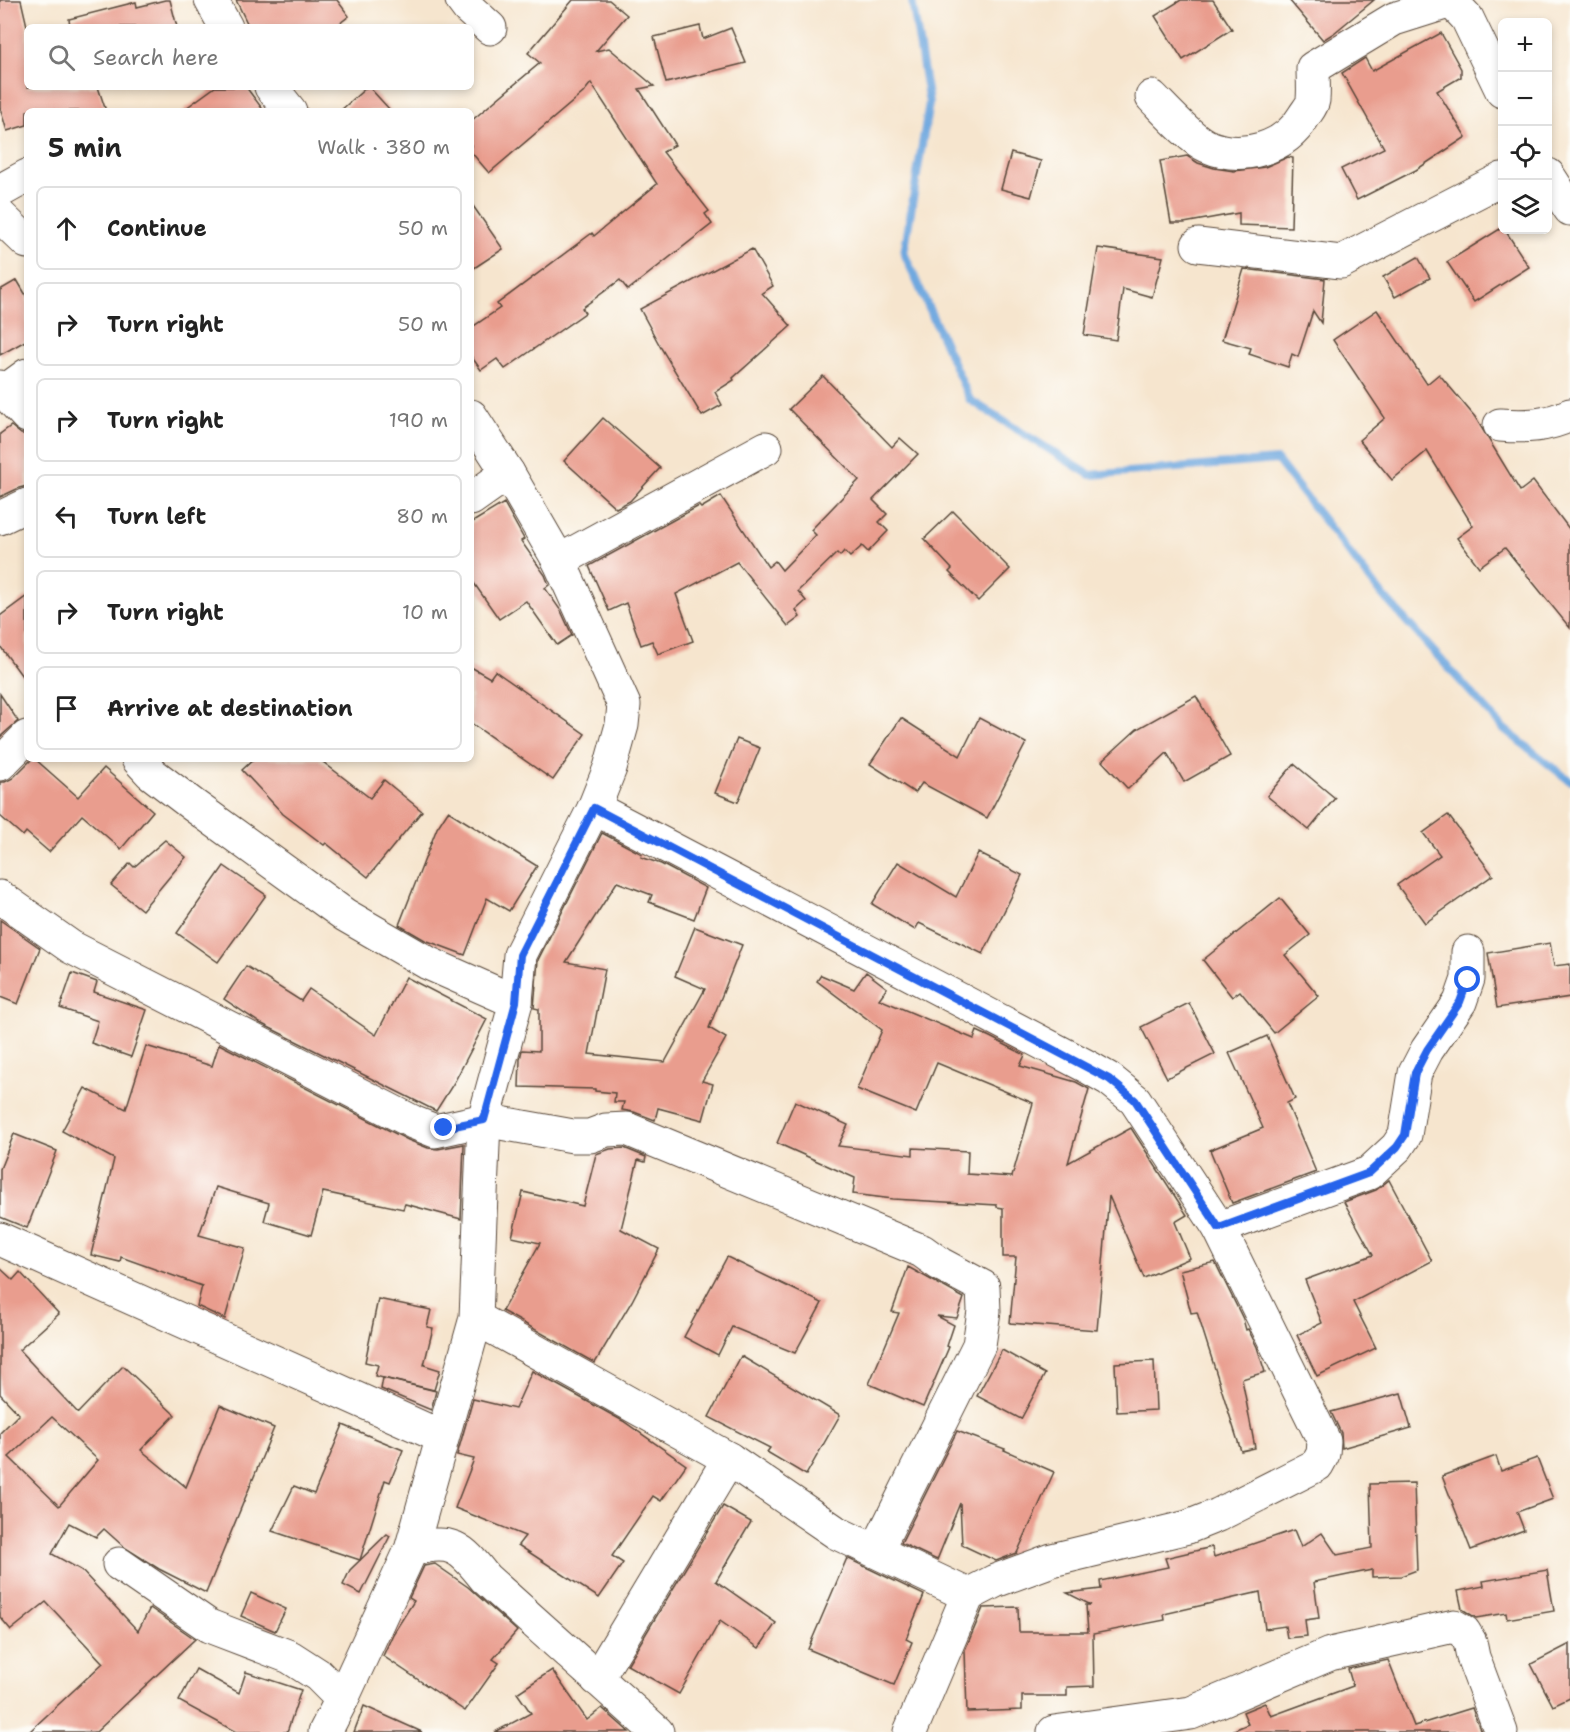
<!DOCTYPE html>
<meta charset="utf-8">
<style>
body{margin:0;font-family:"Shantell Sans",sans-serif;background:#f6f6f6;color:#222}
.controls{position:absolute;right:18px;top:18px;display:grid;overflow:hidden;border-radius:9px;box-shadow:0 3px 9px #0003}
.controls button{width:54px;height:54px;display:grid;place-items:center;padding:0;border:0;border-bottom:2px solid #e0e0e0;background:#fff;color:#222;font:30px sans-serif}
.stop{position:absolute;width:18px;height:18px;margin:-14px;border:4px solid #2563eb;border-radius:50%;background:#fff}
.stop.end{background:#2563eb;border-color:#fff;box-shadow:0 2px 6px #0008}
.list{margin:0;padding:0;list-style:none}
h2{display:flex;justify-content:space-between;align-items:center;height:78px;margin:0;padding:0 24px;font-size:26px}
h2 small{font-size:20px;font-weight:400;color:#767676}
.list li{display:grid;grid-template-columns:39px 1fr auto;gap:18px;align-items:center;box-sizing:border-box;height:84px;margin:0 12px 12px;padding:0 12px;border:2px solid #e0e0e0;border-radius:9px}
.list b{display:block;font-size:22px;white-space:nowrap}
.list em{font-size:20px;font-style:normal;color:#767676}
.icon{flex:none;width:33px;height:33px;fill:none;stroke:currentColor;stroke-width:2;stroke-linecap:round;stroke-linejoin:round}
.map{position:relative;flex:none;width:1570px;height:1732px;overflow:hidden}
.search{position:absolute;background:#fff;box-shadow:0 3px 9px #0003;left:24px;top:24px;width:450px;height:66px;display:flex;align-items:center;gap:15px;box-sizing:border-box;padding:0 21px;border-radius:9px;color:#767676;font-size:22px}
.panel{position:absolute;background:#fff;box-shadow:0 3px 9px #0003;left:24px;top:108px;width:450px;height:654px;border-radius:9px}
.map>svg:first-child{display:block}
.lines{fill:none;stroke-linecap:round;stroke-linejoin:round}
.stream{stroke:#70a8df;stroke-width:8}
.building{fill:#e99d8e;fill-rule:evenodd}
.minor-casing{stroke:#574638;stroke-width:35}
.minor{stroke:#fff;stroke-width:33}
.route{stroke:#2563eb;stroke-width:8}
</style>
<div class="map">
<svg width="1570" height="1732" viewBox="0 0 1570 1732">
<rect width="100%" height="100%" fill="#fdfcf7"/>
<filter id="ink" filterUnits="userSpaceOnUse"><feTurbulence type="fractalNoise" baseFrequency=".0167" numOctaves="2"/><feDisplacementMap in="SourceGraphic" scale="12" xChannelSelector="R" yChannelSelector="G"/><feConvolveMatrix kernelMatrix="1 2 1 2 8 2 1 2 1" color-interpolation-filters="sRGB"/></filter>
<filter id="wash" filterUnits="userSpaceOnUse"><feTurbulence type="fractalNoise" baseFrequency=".008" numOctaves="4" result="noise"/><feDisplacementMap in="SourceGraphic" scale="24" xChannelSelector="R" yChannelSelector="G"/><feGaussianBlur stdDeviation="1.35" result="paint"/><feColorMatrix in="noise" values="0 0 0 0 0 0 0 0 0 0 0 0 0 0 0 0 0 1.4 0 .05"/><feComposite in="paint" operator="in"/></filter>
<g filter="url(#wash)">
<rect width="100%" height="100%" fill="#f6e5ce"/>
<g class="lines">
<polyline class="stream" points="912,0 929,103 904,253 970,400 1090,475 1277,460 1378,590 1503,728 1570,781"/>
</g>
<g id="blocks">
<g class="building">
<polygon points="0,0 21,0 27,26 27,87 98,87 106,111 27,111 27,125 7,131 0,108"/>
<polygon points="165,0 170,0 177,27 70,27 69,19 136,2 137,7"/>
<polygon points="236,0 337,0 349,16 335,27 249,27"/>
<polygon points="573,0 609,0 627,15 596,51 609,48 654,86 639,89 675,145 663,152 709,211 705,214 712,224 628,290 620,280 582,308 585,313 505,369 497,359 481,370 471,356 471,328 500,308 497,304 592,233 594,236 657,184 591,83 583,93 489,173 471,152 471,121 540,63 528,53"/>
<polygon points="1181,0 1213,0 1232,29 1183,60 1155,16"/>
<polygon points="1289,0 1374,0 1334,33 1323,40"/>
<polygon points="700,26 703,39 731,28 746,63 666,83 654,37"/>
<polygon points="1441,33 1461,69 1461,77 1437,91 1466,137 1416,170 1357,200 1341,169 1384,148 1342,73 1365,58 1372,71"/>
<polygon points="215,87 246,87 264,111 182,111"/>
<polygon points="367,87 369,87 391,111 340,111"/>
<polygon points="1011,153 1041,161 1031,197 1001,189"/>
<polygon points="1187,156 1198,163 1214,168 1234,171 1265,167 1288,157 1293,158 1291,227 1239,225 1239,213 1184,223 1171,223 1160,161"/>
<polygon points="471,203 503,249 471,270"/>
<polygon points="1503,227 1529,267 1474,302 1447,262"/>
<polygon points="1098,248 1163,257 1152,297 1123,289 1116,340 1084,335"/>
<polygon points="752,249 773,286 762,293 791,326 733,378 734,380 715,392 722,405 702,416 661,348 640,309"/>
<polygon points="1418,257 1430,278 1395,297 1383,277"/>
<polygon points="1244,269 1325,279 1321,323 1313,311 1298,357 1292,354 1288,367 1249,354 1251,348 1222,340"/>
<polygon points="17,280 27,297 27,340 0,355 0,290"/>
<polygon points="1377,310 1427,384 1439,374 1475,417 1520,491 1533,481 1570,530 1570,628 1505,548 1479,567 1457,538 1473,526 1427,451 1392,480 1359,440 1385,418 1333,340"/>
<polygon points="823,376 892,447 900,438 918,454 873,500 887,514 879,522 888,531 868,552 862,546 850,557 844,551 840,556 837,553 798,591 806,601 796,610 800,617 788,626 737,562 676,594 693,641 658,654 652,641 641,645 626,603 609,611 589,566 699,506 701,508 721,496 768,567 775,561 782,570 816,535 811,530 859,480 789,409"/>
<polygon points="603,418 660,468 630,501 616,508 564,461"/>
<polygon points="11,426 21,434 27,434 27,486 19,488 0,497 0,434"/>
<polygon points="504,503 524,539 521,541 545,575 549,585 545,588 561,611 572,635 557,645 526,601 499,619 471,579 471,523"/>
<polygon points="953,511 1010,569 978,601 949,572 952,569 924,539"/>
<polygon points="27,596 27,683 0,646 0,616"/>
<polygon points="471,667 490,678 495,671 585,734 553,780 471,723"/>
<polygon points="0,694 18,721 0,737"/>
<polygon points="1196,696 1230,756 1184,782 1167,753 1128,789 1102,761 1137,729"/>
<polygon points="901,718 960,756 979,718 1026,743 987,818 922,783 915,793 870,764"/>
<polygon points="737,739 760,748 738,802 715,793"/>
<polygon points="32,759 35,759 78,797 104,768 153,811 121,849 82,815 49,852 26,832 23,836 0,816 0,782 5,782 13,778"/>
<polygon points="254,759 319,759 370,798 384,780 422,811 368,877 326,843 324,845 283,814 242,770"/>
<polygon points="1294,764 1335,798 1309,830 1267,796"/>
<polygon points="448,811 537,866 509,911 487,898 465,955 425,940 399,925 437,828"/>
<polygon points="1448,815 1493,875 1425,923 1397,885 1440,855 1423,833"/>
<polygon points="602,833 642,854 641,857 661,864 706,888 694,919 649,902 652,895 617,882 566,962 605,969 589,1054 665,1062 705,989 675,976 695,927 742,945 709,1028 726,1038 702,1081 713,1084 703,1120 658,1108 655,1120 634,1112 622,1110 624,1102 614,1102 615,1093 595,1091 595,1089 519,1087 520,1059 522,1050 539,1051 539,1009 534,1008 538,960"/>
<polygon points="165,840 186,857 142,910 111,885 130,863 134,867"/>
<polygon points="978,853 1022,875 983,954 919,923 915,930 872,904 898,862 956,897"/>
<polygon points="224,866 266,895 218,962 177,933"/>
<polygon points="1280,898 1310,935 1285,955 1319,996 1274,1033 1240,991 1232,997 1203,960"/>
<polygon points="0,920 40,948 18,1004 0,997"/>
<polygon points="1550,943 1554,966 1570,964 1570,997 1497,1008 1488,953"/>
<polygon points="246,966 301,1001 309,989 376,1035 406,977 487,1019 455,1081 436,1111 260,1023 224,999"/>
<polygon points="866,972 887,988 879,999 974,1039 977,1031 990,1037 1025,1055 1020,1066 1076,1082 1089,1089 1068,1163 1131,1128 1187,1215 1175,1222 1190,1258 1144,1278 1109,1196 1097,1330 1010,1323 1016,1257 1003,1257 1003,1208 997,1207 997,1205 893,1199 853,1194 855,1178 777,1143 795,1101 848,1125 838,1146 913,1155 913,1148 968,1151 967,1174 1012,1177 1033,1103 937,1063 916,1113 857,1089 882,1030 817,981 821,975 854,989"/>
<polygon points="72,973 97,982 94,992 147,1010 131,1057 91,1043 98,1021 60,1008"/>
<polygon points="1189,1003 1215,1054 1167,1078 1141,1027"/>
<polygon points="1267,1036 1295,1099 1287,1103 1316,1172 1232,1203 1210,1150 1263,1128 1229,1053"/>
<polygon points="219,1044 408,1140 428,1148 438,1149 464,1144 461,1219 405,1204 403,1209 323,1192 311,1235 264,1221 269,1203 216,1187 199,1235 245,1248 225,1319 197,1306 202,1286 121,1257 120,1262 91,1255 114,1159 62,1131 85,1088 126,1109 146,1046 212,1066"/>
<polygon points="14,1134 57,1151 27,1228 0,1217 0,1169"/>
<polygon points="624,1148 646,1157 645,1162 638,1160 621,1229 659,1249 632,1301 595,1363 502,1311 540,1243 512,1237 523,1192 583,1206 596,1154 610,1149"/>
<polygon points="1389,1180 1432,1261 1353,1302 1376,1348 1317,1376 1297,1335 1322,1323 1305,1280 1373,1255 1344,1202 1376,1190"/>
<polygon points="727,1257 822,1303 795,1353 732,1327 718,1355 684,1337"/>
<polygon points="1215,1262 1243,1319 1246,1330 1248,1329 1257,1347 1265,1372 1242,1379 1255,1448 1241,1451 1197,1312 1191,1313 1180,1270"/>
<polygon points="908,1267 964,1298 957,1318 937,1316 954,1325 947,1346 949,1347 923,1407 869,1384 899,1313 892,1312"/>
<path d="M 0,1268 L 13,1280 L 20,1272 L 59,1314 L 19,1350 L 78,1413 L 123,1366 L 175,1415 L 141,1450 L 186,1487 L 220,1405 L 274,1428 L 206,1593 L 159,1569 L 124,1547 L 104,1529 L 96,1537 L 69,1523 L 52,1554 L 81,1570 L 138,1631 L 150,1608 L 195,1639 L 96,1732 L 29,1732 L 103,1663 L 46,1602 L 11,1630 L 0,1617 L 0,1433 L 19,1414 L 0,1394 ZM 52,1417 L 98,1460 L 59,1506 L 9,1457 Z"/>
<polygon points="378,1299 431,1310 427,1327 433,1328 424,1365 440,1370 434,1390 375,1376 378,1365 365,1362"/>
<polygon points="1002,1350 1045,1374 1021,1419 977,1396"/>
<polygon points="741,1356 840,1415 806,1475 767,1452 770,1448 709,1417"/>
<polygon points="1154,1361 1156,1410 1117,1412 1115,1363"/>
<polygon points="532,1371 623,1421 686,1465 661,1501 653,1496 612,1556 623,1563 599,1598 518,1545 525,1536 455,1508 474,1459 457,1455 473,1399 515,1409"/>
<polygon points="383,1378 436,1391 431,1410 381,1389"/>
<polygon points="1401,1393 1411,1428 1342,1448 1341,1433 1331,1412"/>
<polygon points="343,1425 403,1450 390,1482 385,1480 360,1560 272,1531 294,1486 314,1494"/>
<polygon points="957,1431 1005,1449 1004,1450 1054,1472 1017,1553 996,1561 962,1545 960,1503 937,1560 901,1543"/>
<polygon points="1496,1456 1501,1471 1537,1458 1553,1499 1517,1512 1524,1530 1471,1550 1442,1476"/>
<polygon points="1414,1483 1417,1570 1401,1576 1372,1577 1372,1570 1314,1582 1319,1618 1305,1620 1307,1636 1287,1638 1285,1626 1265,1629 1260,1592 1164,1614 1165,1620 1093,1634 1094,1686 1067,1687 1067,1696 1022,1696 1022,1710 967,1712 965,1650 983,1608 1018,1607 1019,1632 1088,1632 1086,1605 1091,1605 1067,1593 1101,1589 1100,1581 1168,1567 1165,1558 1212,1547 1214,1557 1294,1530 1301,1547 1322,1533 1337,1555 1372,1548 1370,1484"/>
<polygon points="723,1506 751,1522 716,1581 776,1623 759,1648 720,1621 679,1694 627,1665"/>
<polygon points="387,1534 390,1536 361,1594 343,1585 350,1570"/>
<polygon points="847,1558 924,1595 906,1639 912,1642 894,1685 808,1649"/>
<polygon points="435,1564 468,1587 517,1631 493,1659 499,1663 465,1711 383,1656 393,1634 414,1601 409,1598 424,1566"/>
<polygon points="1547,1570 1554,1611 1507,1619 1506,1613 1476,1618 1462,1609 1458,1591 1484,1586 1483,1581"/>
<polygon points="251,1593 286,1609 275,1631 241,1616"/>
<polygon points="1570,1644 1570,1698 1553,1706 1531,1664"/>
<polygon points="1388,1660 1414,1726 1472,1708 1481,1732 1235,1732 1234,1730 1248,1724 1243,1712 1265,1703 1271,1716 1353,1686 1348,1669"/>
<polygon points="196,1669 239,1693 246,1672 301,1690 287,1732 236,1732 179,1701"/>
<polygon points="552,1670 587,1720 602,1708 629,1732 495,1732 531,1713 517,1693"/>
<polygon points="364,1706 422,1732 354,1732"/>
</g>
</g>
</g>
<g filter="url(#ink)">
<use href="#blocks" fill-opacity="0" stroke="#574638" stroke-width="1.5"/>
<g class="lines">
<defs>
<g id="minor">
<polyline points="211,0 226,27"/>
<polyline points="462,0 468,8 490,28"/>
<polyline points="271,87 290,111"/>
<path d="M 1152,97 C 1164,109 1192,140 1207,146 C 1241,161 1285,149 1304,116 C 1307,111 1312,106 1313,100 C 1314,90 1313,78 1313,68 L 1394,19 L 1451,1 L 1467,18 L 1502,91"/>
<polyline points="1548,175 1570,209"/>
<polyline points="0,191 27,176"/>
<polyline points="0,216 27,242"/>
<polyline points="1198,245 1341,262 1502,179"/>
<polyline points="0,387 27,416"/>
<polyline points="5,391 27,375"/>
<path d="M 1500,425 C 1526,427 1547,426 1570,415"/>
<polyline points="471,499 508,473"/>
<polyline points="0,518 27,505"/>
<polyline points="559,561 766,448"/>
<polyline points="138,759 151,773 193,805 345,915 428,963 516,1002"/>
<polyline points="0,764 27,737"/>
<polyline points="594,808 1088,1067 1109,1079 1135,1100 1219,1228 1324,1441 1323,1454 1317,1465 1218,1515 1188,1527 1052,1560 995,1581 968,1595 910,1732"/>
<polyline points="0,897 71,947 415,1123 435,1131 484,1120 573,1136 590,1136 606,1130 627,1129 922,1251 940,1264 983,1287 984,1311 979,1345 876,1551"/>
<polyline points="1219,1228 1369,1173 1397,1147 1405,1135 1415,1073 1427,1050 1460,1002 1468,979 1468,952"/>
<polyline points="0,1239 442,1437"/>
<polyline points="476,1318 729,1459 837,1533 968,1595"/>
<path d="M 411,1550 C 451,1538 461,1547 485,1578 L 657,1732"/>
<polyline points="119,1564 209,1626 290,1657 318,1675 342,1699"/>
<polyline points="597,1679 729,1459"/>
<polyline points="325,1732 342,1699 411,1550 476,1318 484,1120 516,1002 520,955 594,808 610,768 622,725 624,705 559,561 508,473 471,416"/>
<polyline points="1054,1732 1191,1713 1330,1654 1454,1626 1464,1632 1470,1642 1473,1657 1501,1732"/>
</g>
</defs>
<use href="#minor" class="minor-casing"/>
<use href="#minor" class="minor"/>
</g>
</g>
<g class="lines" filter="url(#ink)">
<polyline class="route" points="444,1128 484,1120 516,1002 520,955 594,808 1109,1079 1135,1100 1219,1228 1369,1173 1397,1147 1405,1135 1415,1073 1427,1050 1460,1002 1468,980"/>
</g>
</svg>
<div class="controls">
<button>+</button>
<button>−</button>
<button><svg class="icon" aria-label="locate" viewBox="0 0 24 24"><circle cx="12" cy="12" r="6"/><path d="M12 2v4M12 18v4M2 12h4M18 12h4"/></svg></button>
<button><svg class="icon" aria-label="layers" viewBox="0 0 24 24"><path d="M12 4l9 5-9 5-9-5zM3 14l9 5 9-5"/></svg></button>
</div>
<div class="stop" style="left:1468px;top:980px"></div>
<div class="stop end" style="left:444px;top:1128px"></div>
<div class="search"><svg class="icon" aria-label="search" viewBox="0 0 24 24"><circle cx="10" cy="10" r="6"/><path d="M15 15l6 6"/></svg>Search here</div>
<section class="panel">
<h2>5 min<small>Walk · 380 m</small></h2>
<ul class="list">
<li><svg class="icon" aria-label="ahead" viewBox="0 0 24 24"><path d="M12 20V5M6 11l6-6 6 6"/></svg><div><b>Continue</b></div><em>50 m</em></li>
<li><svg class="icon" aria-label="right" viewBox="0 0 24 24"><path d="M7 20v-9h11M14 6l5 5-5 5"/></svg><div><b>Turn right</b></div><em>50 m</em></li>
<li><svg class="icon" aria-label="right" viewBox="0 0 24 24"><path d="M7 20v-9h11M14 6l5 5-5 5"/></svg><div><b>Turn right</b></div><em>190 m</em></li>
<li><svg class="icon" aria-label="left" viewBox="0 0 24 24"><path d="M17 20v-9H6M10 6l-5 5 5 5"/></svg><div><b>Turn left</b></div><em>80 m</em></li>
<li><svg class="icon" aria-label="right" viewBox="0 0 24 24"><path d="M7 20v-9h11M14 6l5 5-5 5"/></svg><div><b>Turn right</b></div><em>10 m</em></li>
<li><svg class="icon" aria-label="arrive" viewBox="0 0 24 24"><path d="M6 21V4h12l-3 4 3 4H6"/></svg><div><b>Arrive at destination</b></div></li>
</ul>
</section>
</div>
